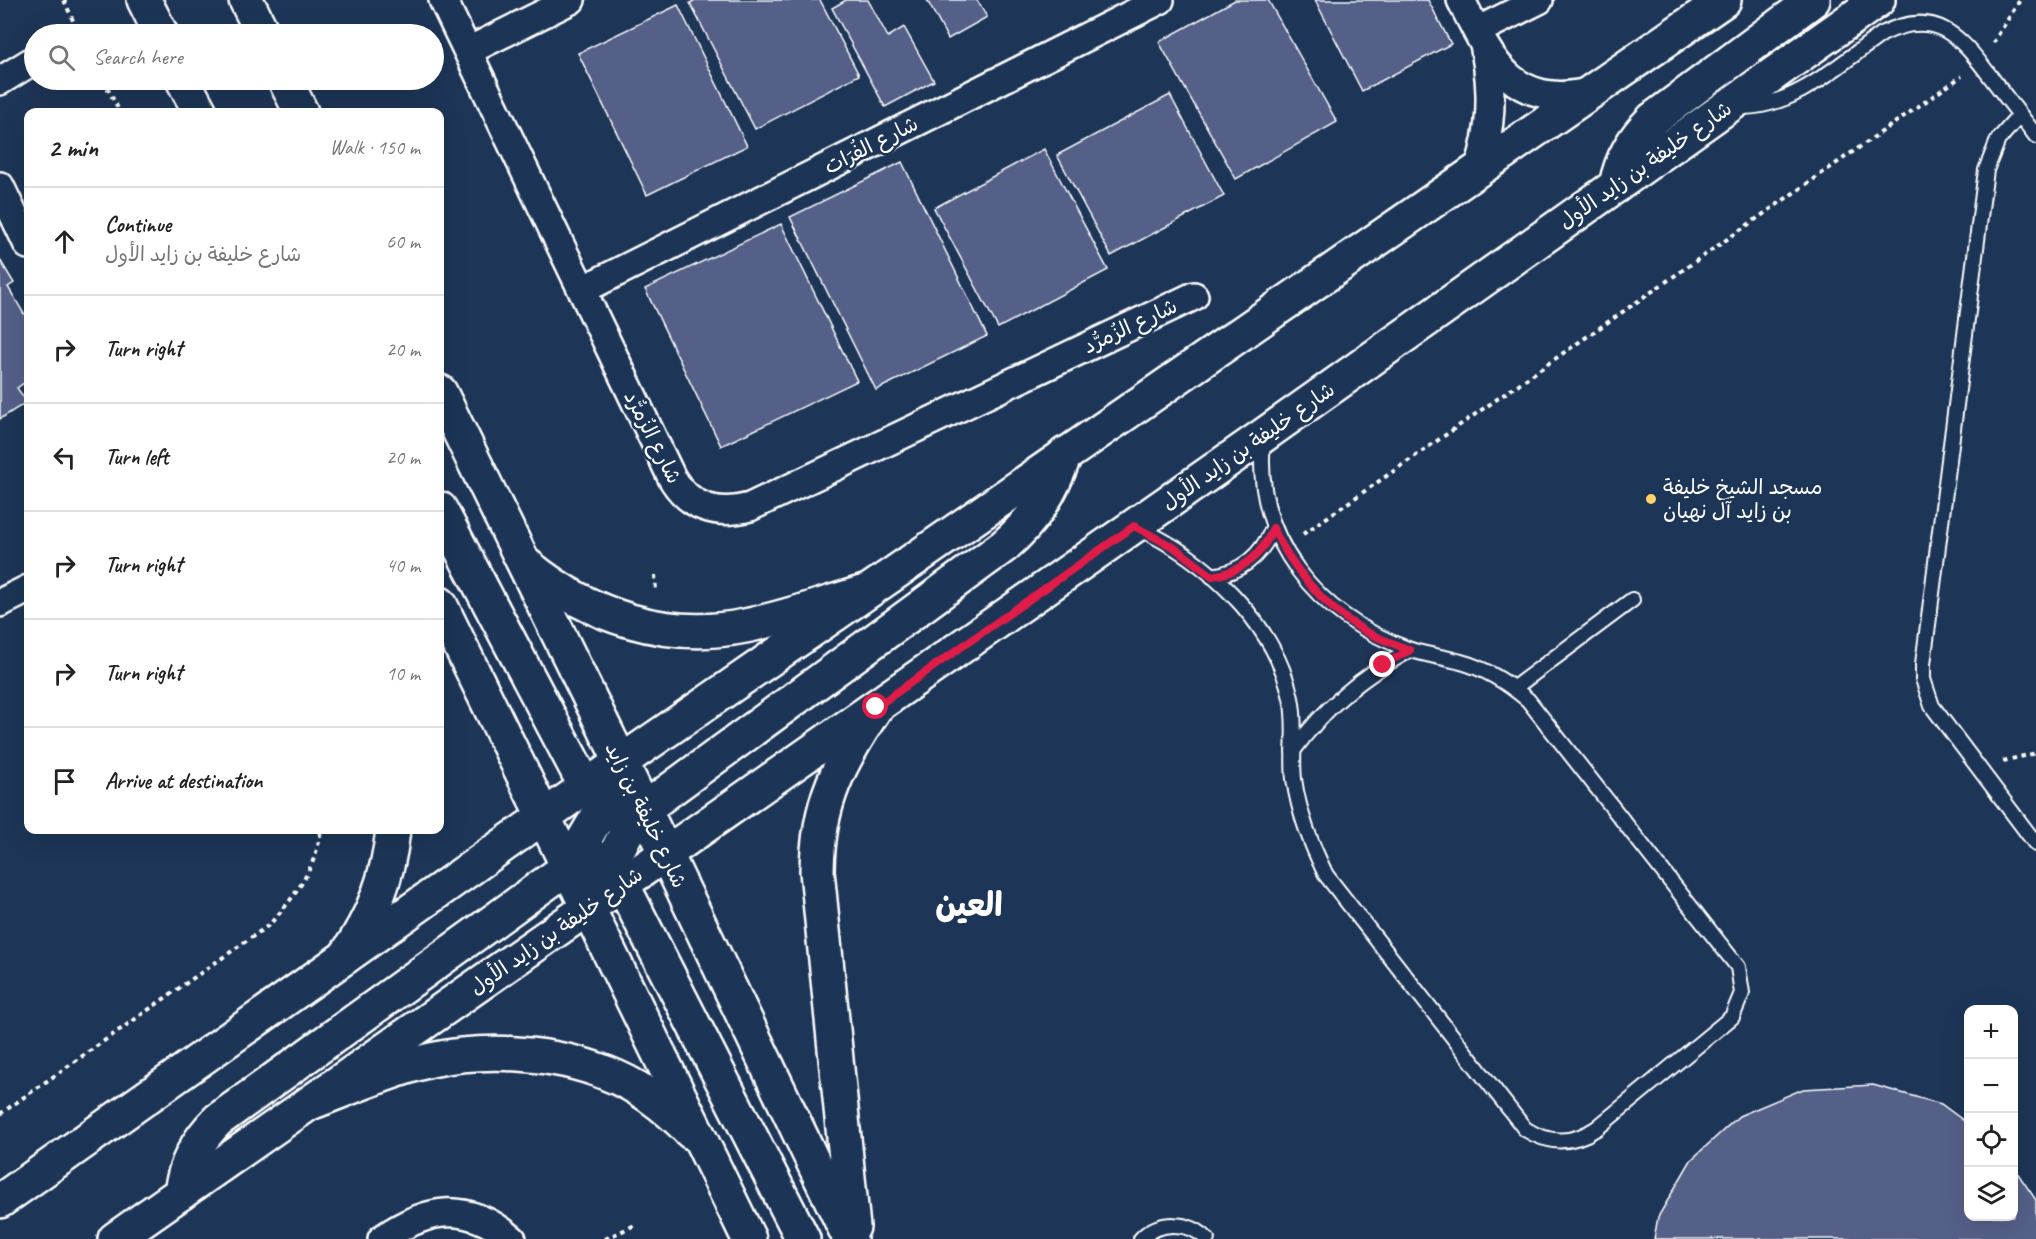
<!DOCTYPE html>
<meta charset="utf-8">
<style>
body{margin:0;font-family:Caveat,"Playpen Sans Arabic",sans-serif;background:#f2f2f2;color:#222}
.controls{position:absolute;right:18px;bottom:18px;display:grid;overflow:hidden;border-radius:12px;box-shadow:0 6px 24px #0002}
.controls button{width:54px;height:54px;display:grid;place-items:center;padding:0;border:0;border-bottom:2px solid #e0e0e0;background:#fff;color:#222;font:30px sans-serif}
.stop{position:absolute;width:18px;height:18px;margin:-14px;border:4px solid #e11d48;border-radius:50%;background:#fff}
.stop.end{background:#e11d48;border-color:#fff;box-shadow:0 2px 6px #0008}
.list{margin:0;padding:0;list-style:none}
h2{display:flex;justify-content:space-between;align-items:center;height:78px;margin:0;padding:0 24px;font-size:26px}
h2 small{font-size:20px;font-weight:400;color:#767676}
.list li{display:grid;grid-template-columns:39px 1fr auto;gap:18px;align-items:center;box-sizing:border-box;height:108px;padding:0 24px;border-top:2px solid #e0e0e0}
.list b{display:block;font-size:22px;white-space:nowrap}
.list p{margin:0;font-size:20px;white-space:nowrap;color:#767676}
.list em{font-size:20px;font-style:normal;color:#767676}
.icon{flex:none;width:33px;height:33px;fill:none;stroke:currentColor;stroke-width:2;stroke-linecap:round;stroke-linejoin:round}
.map{position:relative;flex:none;width:2036px;height:1239px;overflow:hidden}
.search{position:absolute;background:#fff;box-shadow:0 6px 24px #0002;left:24px;top:24px;width:420px;height:66px;display:flex;align-items:center;gap:15px;box-sizing:border-box;padding:0 21px;border-radius:33px;color:#767676;font-size:22px}
.panel{position:absolute;background:#fff;box-shadow:0 6px 24px #0002;left:24px;top:108px;width:420px;height:726px;border-radius:12px}
.map>svg:first-child{display:block}
.building{fill:#556189;stroke:#fff;stroke-width:1.5}
.lines{fill:none;stroke-linecap:round;stroke-linejoin:round}
.lane-casing{stroke:#fff;stroke-width:18}
.street-casing{stroke:#fff;stroke-width:32}
.secondary-casing{stroke:#fff;stroke-width:38}
.highway-casing{stroke:#fff;stroke-width:38}
.path{stroke:#fff;stroke-width:4;stroke-dasharray:4.5 4.5;stroke-linecap:butt}
.lane{stroke:#1d3557;stroke-width:14}
.street{stroke:#1d3557;stroke-width:27}
.secondary{stroke:#1d3557;stroke-width:33}
.highway{stroke:#1d3557;stroke-width:33}
.route{stroke:#e11d48;stroke-width:8}
.poi-dot{fill:#ffd166;stroke:#1d3557;stroke-width:2}
.labels{text-anchor:middle;dominant-baseline:central;stroke-width:5;stroke-linejoin:round;paint-order:stroke}
.street-label{font-size:21px;fill:#fff;stroke:#1d3557}
.poi-label{font-size:21px;fill:#fff;stroke:#1d3557;text-anchor:start}
.town-label{font-size:33px;font-weight:bold;fill:#fff;stroke:#1d3557}
</style>
<div class="map">
<svg width="2036" height="1239" viewBox="0 0 2036 1239">
<rect width="100%" height="100%" fill="#1d3557"/>
<filter id="ink" filterUnits="userSpaceOnUse"><feTurbulence type="fractalNoise" baseFrequency=".0167" numOctaves="2"/><feDisplacementMap in="SourceGraphic" scale="12" xChannelSelector="R" yChannelSelector="G"/><feConvolveMatrix kernelMatrix="1 2 1 2 8 2 1 2 1" color-interpolation-filters="sRGB"/></filter>
<g filter="url(#ink)">
<g class="building">
<polygon points="695,0 820,0 859,75 755,129 690,3"/>
<polygon points="846,0 868,0 888,37 904,27 934,81 885,107 832,8"/>
<polygon points="927,0 977,0 987,17 948,39"/>
<polygon points="1235,0 1268,0 1337,122 1236,179 1159,42"/>
<polygon points="1315,0 1428,0 1451,44 1362,91"/>
<polygon points="678,5 747,146 647,195 578,53"/>
<polygon points="1170,95 1224,196 1111,256 1057,155"/>
<polygon points="1044,149 1108,270 998,328 934,208"/>
<polygon points="902,162 987,336 876,390 790,217"/>
<polygon points="781,224 857,381 721,446 645,289"/>
<polygon points="0,260 14,283 8,287 24,314 28,311 28,380 17,388 27,402 0,419"/>
<polygon points="1873,1085 1941,1104 1968,1124 1968,1216 2014,1216 2014,1168 2036,1200 2036,1239 1654,1239 1658,1217 1691,1160 1739,1116 1803,1089"/>
</g>
<g class="lines">
<defs>
<g id="lane">
<path d="M 1740,107 C 1795,108 1840,63 1882,34 C 1935,7 1960,36 1990,76 C 2005,96 2021,116 2036,136"/>
<polyline points="2020,115 1998,140 1986,170 1923,664 1923,679 1932,706 2036,844"/>
<path d="M 1136,527 C 1205,558 1274,621 1291,698 C 1297,725 1291,752 1294,779 C 1299,814 1311,844 1326,875 L 1525,1129 C 1550,1145 1573,1144 1597,1128 L 1732,1017 L 1742,993 L 1738,967 L 1528,700 C 1508,683 1487,669 1461,662 C 1444,657 1425,655 1408,649 C 1317,616 1253,539 1263,440"/>
<path d="M 1212,576 C 1242,572 1261,556 1273,528"/>
<polyline points="1514,688 1632,600"/>
<path d="M 1293,751 C 1325,707 1362,676 1410,650"/>
<path d="M 1141,1239 C 1159,1220 1189,1221 1207,1239"/>
</g>
<g id="street">
<path d="M 443,0 L 672,478 C 690,508 717,516 750,507 L 1194,296"/>
<path d="M 1461,0 C 1491,60 1511,109 1590,92"/>
<polyline points="1477,31 1539,0"/>
<polyline points="468,51 571,0"/>
<polyline points="0,81 34,60"/>
<path d="M 1479,168 C 1492,127 1493,92 1485,50"/>
<polyline points="0,186 28,245"/>
<polyline points="582,290 1160,0"/>
<polyline points="0,603 28,589"/>
<path d="M 382,1239 C 428,1207 467,1201 512,1239"/>
</g>
<g id="secondary">
<path d="M 1616,186 C 1621,158 1634,138 1653,119 L 1813,0"/>
<polyline points="0,1201 621,762 1724,0"/>
<polyline points="115,1239 1264,435 1878,0"/>
</g>
<g id="highway">
<polyline points="144,0 161,34"/>
<polyline points="246,0 263,34"/>
<polyline points="183,80 200,112"/>
<polyline points="285,80 301,112"/>
<polyline points="440,392 666,854 850,1239"/>
<polyline points="440,509 586,787 618,818"/>
<path d="M 528,566 C 589,616 666,642 745,626 C 786,618 827,603 868,591"/>
<polyline points="440,604 749,1239"/>
<polyline points="593,856 622,884 803,1239"/>
<path d="M 587,909 L 629,828 L 644,809 L 1004,546 C 1034,520 1052,492 1065,454"/>
<path d="M 345,957 C 373,917 388,878 393,830"/>
<path d="M 310,1103 C 350,1088 390,1070 431,1060 C 485,1048 554,1052 606,1073 C 638,1085 668,1108 691,1132"/>
<path d="M 181,1193 C 185,1163 197,1141 218,1120 L 567,868 L 604,806 L 621,762"/>
<path d="M 853,1227 L 817,871 C 818,800 839,765 876,707"/>
</g>
</defs>
<use href="#lane" class="lane-casing"/>
<use href="#street" class="street-casing"/>
<use href="#secondary" class="secondary-casing"/>
<use href="#highway" class="highway-casing"/>
<g class="path">
<polyline points="64,0 79,34"/>
<polyline points="1993,43 2020,0"/>
<polyline points="103,80 120,112"/>
<polyline points="1303,534 1962,76"/>
<polyline points="655,575 656,592"/>
<polyline points="2003,761 2036,753"/>
<path d="M 0,1114 L 269,925 C 295,897 316,868 321,830"/>
<polyline points="605,1239 637,1224"/>
</g>
<use href="#lane" class="lane"/>
<use href="#street" class="street"/>
<use href="#secondary" class="secondary"/>
<use href="#highway" class="highway"/>
</g>
</g>
<g class="lines" filter="url(#ink)">
<path class="route" d="M 876,707 L 1134,526 L 1175,548 L 1212,576 C 1242,572 1262,556 1273,528 C 1291,566 1323,606 1360,628 C 1375,638 1393,643 1410,650 L 1383,665"/>
</g>
<circle class="poi-dot" cx="1651" cy="499" r="6"/>
<g class="labels">
<g class="street-label">
<text transform="translate(871 145) rotate(-27)">شارع الفُرَات</text>
<text transform="translate(1645 165) rotate(-35)">شارع خليفة بن زايد الأول</text>
<text transform="translate(1130 326) rotate(-25)">شارع الزُمرُّد</text>
<text transform="translate(653 437) rotate(63)">شارع الزُمرُّد</text>
<text transform="translate(1248 446) rotate(-35)">شارع خليفة بن زايد الأول</text>
<text transform="translate(646 815) rotate(64)">شارع خليفة بن زايد</text>
<text transform="translate(556 931) rotate(-35)">شارع خليفة بن زايد الأول</text>
</g>
<g class="poi-label">
<text x="1663" y="487">مسجد الشيخ خليفة<tspan x="1663" dy="24">بن زايد آل نهيان</tspan></text>
</g>
<g class="town-label">
<text x="969" y="905">العين</text>
</g>
</g>
</svg>
<div class="controls">
<button>+</button>
<button>−</button>
<button><svg class="icon" aria-label="locate" viewBox="0 0 24 24"><circle cx="12" cy="12" r="6"/><path d="M12 2v4M12 18v4M2 12h4M18 12h4"/></svg></button>
<button><svg class="icon" aria-label="layers" viewBox="0 0 24 24"><path d="M12 4l9 5-9 5-9-5zM3 14l9 5 9-5"/></svg></button>
</div>
<div class="stop" style="left:876px;top:707px"></div>
<div class="stop end" style="left:1383px;top:665px"></div>
<div class="search"><svg class="icon" aria-label="search" viewBox="0 0 24 24"><circle cx="10" cy="10" r="6"/><path d="M15 15l6 6"/></svg>Search here</div>
<section class="panel">
<h2>2 min<small>Walk · 150 m</small></h2>
<ul class="list">
<li><svg class="icon" aria-label="ahead" viewBox="0 0 24 24"><path d="M12 20V5M6 11l6-6 6 6"/></svg><div><b>Continue</b><p>شارع خليفة بن زايد الأول</p></div><em>60 m</em></li>
<li><svg class="icon" aria-label="right" viewBox="0 0 24 24"><path d="M7 20v-9h11M14 6l5 5-5 5"/></svg><div><b>Turn right</b></div><em>20 m</em></li>
<li><svg class="icon" aria-label="left" viewBox="0 0 24 24"><path d="M17 20v-9H6M10 6l-5 5 5 5"/></svg><div><b>Turn left</b></div><em>20 m</em></li>
<li><svg class="icon" aria-label="right" viewBox="0 0 24 24"><path d="M7 20v-9h11M14 6l5 5-5 5"/></svg><div><b>Turn right</b></div><em>40 m</em></li>
<li><svg class="icon" aria-label="right" viewBox="0 0 24 24"><path d="M7 20v-9h11M14 6l5 5-5 5"/></svg><div><b>Turn right</b></div><em>10 m</em></li>
<li><svg class="icon" aria-label="arrive" viewBox="0 0 24 24"><path d="M6 21V4h12l-3 4 3 4H6"/></svg><div><b>Arrive at destination</b></div></li>
</ul>
</section>
</div>
